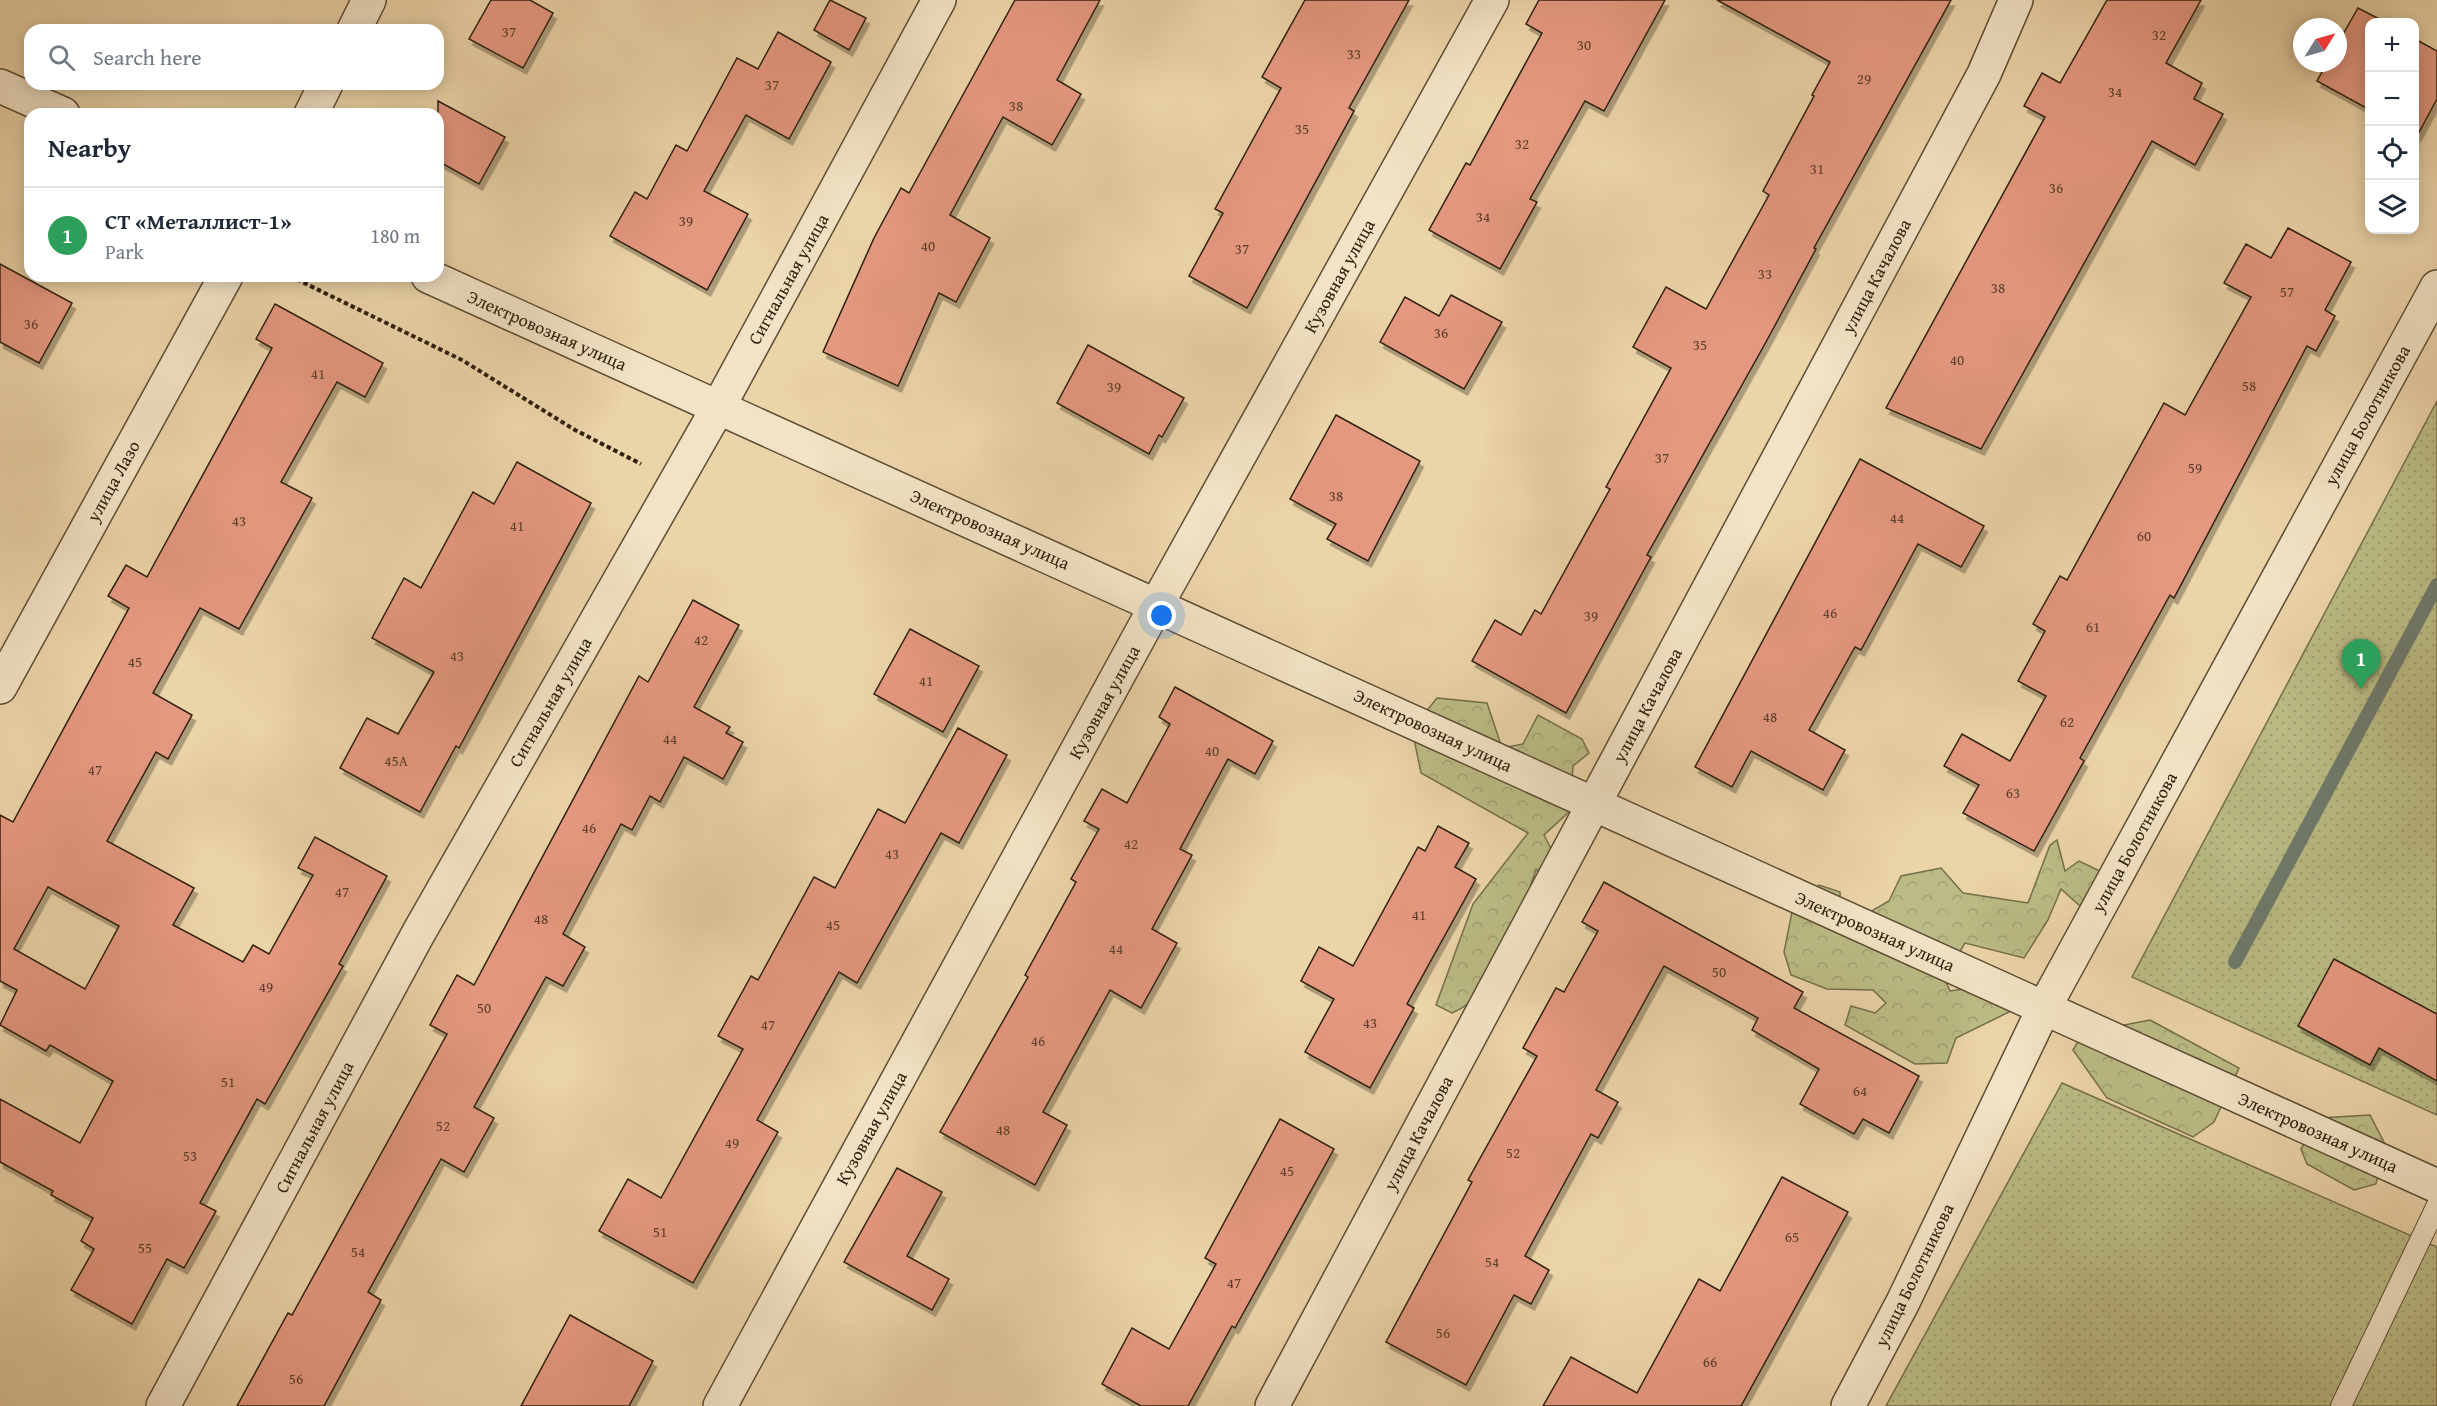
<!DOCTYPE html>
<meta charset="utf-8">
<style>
body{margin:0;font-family:"Gentium Book Plus",serif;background:#f2f2f3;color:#1f2937}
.controls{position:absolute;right:18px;top:18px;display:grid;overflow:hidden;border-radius:12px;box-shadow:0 3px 15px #0003}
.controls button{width:54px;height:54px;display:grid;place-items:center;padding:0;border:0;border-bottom:2px solid #e0e1e3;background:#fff;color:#1f2937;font:30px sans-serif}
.compass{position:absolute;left:2293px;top:18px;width:54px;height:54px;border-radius:50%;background:#fff;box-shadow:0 3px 15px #0003;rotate:53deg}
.you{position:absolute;left:1162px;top:616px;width:21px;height:21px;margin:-15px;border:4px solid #fff;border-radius:50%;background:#1a73e8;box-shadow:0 0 0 9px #1a73e833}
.badge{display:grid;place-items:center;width:39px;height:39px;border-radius:50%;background:#8f2418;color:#fff;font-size:20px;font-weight:700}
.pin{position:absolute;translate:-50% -50px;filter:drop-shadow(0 2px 3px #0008)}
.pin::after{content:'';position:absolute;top:32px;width:21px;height:18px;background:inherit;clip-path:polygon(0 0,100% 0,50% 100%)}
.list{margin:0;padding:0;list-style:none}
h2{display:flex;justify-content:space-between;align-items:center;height:78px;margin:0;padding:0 24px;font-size:26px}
h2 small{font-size:20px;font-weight:400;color:#747a83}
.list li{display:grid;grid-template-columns:39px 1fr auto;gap:18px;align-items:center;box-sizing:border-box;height:96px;padding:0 24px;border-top:2px solid #e0e1e3}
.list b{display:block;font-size:22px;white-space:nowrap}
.list p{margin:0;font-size:20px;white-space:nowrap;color:#747a83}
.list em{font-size:20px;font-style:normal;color:#747a83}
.icon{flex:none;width:33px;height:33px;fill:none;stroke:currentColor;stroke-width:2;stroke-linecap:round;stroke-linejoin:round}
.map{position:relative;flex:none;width:2437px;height:1406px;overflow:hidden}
.search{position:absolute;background:#fff;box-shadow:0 3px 15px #0003;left:24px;top:24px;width:420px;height:66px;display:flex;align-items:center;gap:15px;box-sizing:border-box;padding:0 21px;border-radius:18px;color:#747a83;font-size:22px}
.panel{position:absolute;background:#fff;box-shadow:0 3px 15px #0003;left:24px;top:108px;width:420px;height:174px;border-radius:18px}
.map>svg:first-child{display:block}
.grass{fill:url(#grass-dots);stroke:#756e4a;stroke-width:1.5}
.forest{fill:url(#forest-crowns);stroke:#756e4a;stroke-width:1.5}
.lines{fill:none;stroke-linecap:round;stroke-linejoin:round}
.stream{stroke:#6e7b6d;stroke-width:14}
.building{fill:#e59880;stroke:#2f200f;stroke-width:1.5;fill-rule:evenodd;filter:url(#shadow)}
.service-casing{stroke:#5e4d35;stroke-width:22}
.minor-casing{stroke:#5e4d35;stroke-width:36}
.tertiary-casing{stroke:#5e4d35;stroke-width:36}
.path{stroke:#2f200f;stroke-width:4;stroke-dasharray:4.5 3;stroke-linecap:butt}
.service{stroke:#f2e3c6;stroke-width:20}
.minor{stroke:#f2e3c6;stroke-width:33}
.tertiary{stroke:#f2e3c6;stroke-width:33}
.labels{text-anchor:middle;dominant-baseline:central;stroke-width:5;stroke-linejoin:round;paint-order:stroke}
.number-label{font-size:15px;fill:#5c3e2b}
.street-label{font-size:18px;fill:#2f200f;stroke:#f2e3c6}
</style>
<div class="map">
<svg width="2437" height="1406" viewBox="0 0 2437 1406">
<defs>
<pattern id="grass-dots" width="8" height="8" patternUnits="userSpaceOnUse" patternTransform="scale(1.5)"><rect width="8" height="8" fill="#bbbc85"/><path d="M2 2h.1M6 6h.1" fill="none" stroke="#a1a172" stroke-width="1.8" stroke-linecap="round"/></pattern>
<pattern id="forest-crowns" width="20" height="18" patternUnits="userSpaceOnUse" patternTransform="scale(1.5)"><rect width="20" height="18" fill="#bbbc85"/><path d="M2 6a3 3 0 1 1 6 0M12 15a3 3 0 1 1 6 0" fill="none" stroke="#a1a172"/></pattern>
<filter id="shadow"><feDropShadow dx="3.5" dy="6" stdDeviation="0" flood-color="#0004"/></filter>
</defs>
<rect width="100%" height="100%" fill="#ebd4a8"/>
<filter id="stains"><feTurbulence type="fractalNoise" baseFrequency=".00333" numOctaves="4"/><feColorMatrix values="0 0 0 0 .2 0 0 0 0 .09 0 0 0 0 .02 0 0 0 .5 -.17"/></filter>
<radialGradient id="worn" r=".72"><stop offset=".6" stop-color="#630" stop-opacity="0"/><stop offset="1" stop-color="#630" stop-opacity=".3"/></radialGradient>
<g class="grass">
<polygon points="2437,401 2437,1115 2132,977"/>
<polygon points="2062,1083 2437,1247 2437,1406 1886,1406"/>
</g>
<g class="forest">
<path d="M 1437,698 L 1487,703 L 1502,748 L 1523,744 L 1538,715 L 1582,739 L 1589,753 L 1573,766 L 1570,811 L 1544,835 L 1564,874 L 1556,884 L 1536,870 C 1518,919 1504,990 1452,1013 L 1436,1005 L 1473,904 L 1528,833 L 1421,773 L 1412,729 Z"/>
<polygon points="2057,840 2065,871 2079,861 2104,873 2100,893 2080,906 2061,889 2048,920 2024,958 1965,943 1944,978 1950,991 2005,983 2011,1005 2009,1012 1956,1038 1947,1063 1915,1064 1845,1025 1851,1006 1875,1013 1886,1003 1873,990 1827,989 1791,975 1784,952 1792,912 1819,885 1840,892 1841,929 1889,901 1901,876 1941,868 1963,893 2028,903 2050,845"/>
<polygon points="2150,1020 2239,1068 2214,1122 2193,1137 2107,1098 2073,1050 2083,1033"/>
<polygon points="2370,1115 2385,1144 2376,1184 2354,1190 2307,1164 2301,1149 2319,1118"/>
</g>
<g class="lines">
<polyline class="stream" points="2235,962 2437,585"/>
</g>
<g class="building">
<polygon points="491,0 530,0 553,13 523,68 469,39"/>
<polygon points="830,0 866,18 849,50 814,30"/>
<polygon points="1015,0 1100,0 1057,80 1081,94 1052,145 1003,117 950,215 990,238 956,302 939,293 898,386 823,352 874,238 901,188 909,193"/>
<polygon points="1305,0 1409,0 1349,108 1354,111 1247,308 1189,276 1223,213 1215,209 1281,88 1262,77"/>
<polygon points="1539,0 1665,0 1604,111 1585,101 1530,199 1537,202 1500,269 1429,230 1466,163 1470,165 1542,33 1526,24"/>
<polygon points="1717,0 1951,0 1814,248 1816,249 1766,342 1647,555 1651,557 1566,713 1472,661 1495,620 1521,635 1535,610 1541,614 1610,489 1606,487 1671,368 1633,347 1666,287 1706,309 1769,195 1763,191 1814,96 1812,95 1830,62"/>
<polygon points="2107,0 2201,0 2166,63 2202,83 2194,99 2223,114 2195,165 2152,141 1981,449 1886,408 2045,117 2024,106 2042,73 2060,83"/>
<polygon points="2358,8 2385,22 2370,22 2370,110 2317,81 2327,63 2338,63 2338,43"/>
<polygon points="778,32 831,62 789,139 746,115 704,191 748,214 707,290 610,236 635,192 647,199 676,145 687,151 737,58 758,69"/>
<polygon points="2415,39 2437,51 2437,99 2417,136"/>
<polygon points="438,101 505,137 479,184 438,161"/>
<polygon points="2288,228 2351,262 2325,310 2335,316 2316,351 2307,346 2174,598 2170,595 2080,758 2084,761 2034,851 1963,813 1979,785 1944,766 1962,734 2010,761 2046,696 2018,681 2045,631 2033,624 2060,576 2067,580 2164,403 2185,415 2251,297 2224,283 2246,244 2271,258"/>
<polygon points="0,264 72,303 39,363 0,342"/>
<polygon points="1451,295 1502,322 1464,389 1380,342 1405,297 1439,316"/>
<path d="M 275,304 L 383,363 L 365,397 L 337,382 L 281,482 L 312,498 L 239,629 L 200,608 L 153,693 L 192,715 L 168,759 L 156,752 L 107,841 L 194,888 L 173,925 L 243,962 L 253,945 L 269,954 L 313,875 L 298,868 L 315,837 L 387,876 L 339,964 L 343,966 L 290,1060 L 265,1104 L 257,1099 L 200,1203 L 216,1211 L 184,1268 L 167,1259 L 132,1324 L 71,1290 L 94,1249 L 81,1241 L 93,1218 L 51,1195 L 53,1191 L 0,1162 L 0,1099 L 80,1143 L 113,1081 L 50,1045 L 46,1051 L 0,1025 L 17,990 L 0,981 L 0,815 L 13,822 L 129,608 L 108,596 L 126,565 L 147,577 L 272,348 L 256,339 ZM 48,887 L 119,926 L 85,989 L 14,949 Z"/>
<polygon points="1088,345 1184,398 1162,437 1159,435 1149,454 1057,403"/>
<polygon points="1336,415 1420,461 1368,561 1327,539 1336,524 1290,499"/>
<polygon points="1860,459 1984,526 1961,567 1918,544 1861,650 1855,647 1809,730 1845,750 1823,790 1751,751 1732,787 1695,767"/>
<polygon points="517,462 591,503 459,748 456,746 420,812 340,768 367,718 398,734 434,672 372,638 404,578 421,588 473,492 494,504"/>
<polygon points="693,600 739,625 694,707 730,727 726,733 743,742 723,779 684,757 660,802 650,796 632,830 621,824 563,934 585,947 563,986 546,977 474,1107 494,1118 464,1172 441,1159 368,1292 381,1300 324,1406 237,1406 288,1313 292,1315 447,1034 430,1025 457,975 474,985 639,676 648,682"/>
<polygon points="910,629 979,666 943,732 874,694"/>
<polygon points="1175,687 1273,741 1255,774 1228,759 1180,849 1192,855 1152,929 1177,943 1141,1008 1110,990 1043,1112 1067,1125 1035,1185 940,1132 1028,977 1025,975 1076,882 1071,879 1099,829 1084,821 1102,789 1127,803 1170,724 1159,717"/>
<polygon points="958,728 1007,755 959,843 941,833 857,983 839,972 757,1120 778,1132 693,1283 599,1231 628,1179 661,1198 743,1049 718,1036 751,976 758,980 814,877 835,888 878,809 905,823"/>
<polygon points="1438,826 1469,843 1455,867 1476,879 1407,1004 1414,1008 1370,1088 1305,1052 1334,999 1301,981 1319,947 1353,966 1418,847 1425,851"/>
<polygon points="1604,882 1803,992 1794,1008 1919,1076 1889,1133 1863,1119 1854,1134 1800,1104 1819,1069 1752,1030 1758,1018 1664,966 1596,1090 1618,1102 1598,1138 1591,1134 1525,1256 1549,1270 1531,1304 1514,1295 1466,1385 1386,1342 1472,1182 1468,1180 1537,1056 1523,1048 1556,988 1564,992 1598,931 1582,922"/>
<polygon points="2334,959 2437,1014 2437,1081 2379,1048 2370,1065 2298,1026"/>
<polygon points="1280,1119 1334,1149 1235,1328 1232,1326 1188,1406 1141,1406 1102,1384 1132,1328 1169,1349 1216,1264 1205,1258"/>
<polygon points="897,1168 942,1192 907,1256 949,1279 932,1310 844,1262"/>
<polygon points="1782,1177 1848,1212 1741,1406 1543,1406 1571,1357 1637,1393 1699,1279 1720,1291"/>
<polygon points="570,1315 653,1361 629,1406 521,1406"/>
</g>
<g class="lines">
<defs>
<polyline id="service" points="2341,1406 2437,1205"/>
<g id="minor">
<polyline points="354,30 369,0"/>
<polyline points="311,114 326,84"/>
<polyline points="0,687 226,276"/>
<polyline points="163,1406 418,934 719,406 939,0"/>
<polyline points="720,1406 1157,604 1492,0"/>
<polyline points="1272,1406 1984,74 2016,0"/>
<polyline points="1848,1406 1903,1302 2044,1008 2437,287"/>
</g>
<g id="tertiary">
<polyline points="0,86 63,114"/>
<polyline points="428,276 2437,1186"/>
</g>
</defs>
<use href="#service" class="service-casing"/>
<use href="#minor" class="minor-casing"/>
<use href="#tertiary" class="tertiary-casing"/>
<polyline class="path" points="290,276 462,360 575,430 641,464"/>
<use href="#service" class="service"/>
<use href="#minor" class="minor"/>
<use href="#tertiary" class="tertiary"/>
</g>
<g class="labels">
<g class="number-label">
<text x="509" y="31">37</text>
<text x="2159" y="34">32</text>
<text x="1584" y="44">30</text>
<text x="1354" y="53">33</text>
<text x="1864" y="78">29</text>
<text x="772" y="84">37</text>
<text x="2115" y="91">34</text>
<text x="1016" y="105">38</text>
<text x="1302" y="128">35</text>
<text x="1522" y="143">32</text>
<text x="1817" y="168">31</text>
<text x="2056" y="187">36</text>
<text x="1483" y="216">34</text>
<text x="686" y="220">39</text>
<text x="928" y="245">40</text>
<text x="1242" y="248">37</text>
<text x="1765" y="273">33</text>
<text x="1998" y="287">38</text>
<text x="2287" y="291">57</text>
<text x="31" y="323">36</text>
<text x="1441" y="332">36</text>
<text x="1700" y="344">35</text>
<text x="1957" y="359">40</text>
<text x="318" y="373">41</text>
<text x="2249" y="385">58</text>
<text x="1114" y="386">39</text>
<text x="1662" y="457">37</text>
<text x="2195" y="467">59</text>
<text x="1336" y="495">38</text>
<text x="1897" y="517">44</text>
<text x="239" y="520">43</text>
<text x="517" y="525">41</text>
<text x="2144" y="535">60</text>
<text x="1830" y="612">46</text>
<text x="1591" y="615">39</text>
<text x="2093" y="626">61</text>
<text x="701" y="639">42</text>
<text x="457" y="655">43</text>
<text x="135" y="661">45</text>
<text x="926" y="680">41</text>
<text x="1770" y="716">48</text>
<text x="2067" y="721">62</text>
<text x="670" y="738">44</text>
<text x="1212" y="750">40</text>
<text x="396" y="760">45А</text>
<text x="95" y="769">47</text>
<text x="2013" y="792">63</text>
<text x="589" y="827">46</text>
<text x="1131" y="843">42</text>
<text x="892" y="853">43</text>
<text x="342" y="891">47</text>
<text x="1419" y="914">41</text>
<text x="541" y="918">48</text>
<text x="833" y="924">45</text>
<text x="1116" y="948">44</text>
<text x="1719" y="971">50</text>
<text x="266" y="986">49</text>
<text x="484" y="1007">50</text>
<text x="1370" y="1022">43</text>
<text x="768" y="1024">47</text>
<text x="1038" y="1040">46</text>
<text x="228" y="1081">51</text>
<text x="1860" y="1090">64</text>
<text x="443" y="1125">52</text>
<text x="1003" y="1129">48</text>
<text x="732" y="1142">49</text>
<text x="1513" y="1152">52</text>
<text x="190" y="1155">53</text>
<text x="1287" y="1170">45</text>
<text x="660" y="1231">51</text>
<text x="1792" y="1236">65</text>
<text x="145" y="1247">55</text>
<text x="358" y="1251">54</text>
<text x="1492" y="1261">54</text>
<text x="1234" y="1282">47</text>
<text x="1443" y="1332">56</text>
<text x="1710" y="1361">66</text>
<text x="296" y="1378">56</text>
</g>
<g class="street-label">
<text transform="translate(1339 276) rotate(-61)">Кузовная улица</text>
<text transform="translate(1876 276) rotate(-62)">улица Качалова</text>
<text transform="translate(788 279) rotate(-61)">Сигнальная улица</text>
<text transform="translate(547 330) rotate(24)">Электровозная улица</text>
<text transform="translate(2367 415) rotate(-61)">улица Болотникова</text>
<text transform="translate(113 481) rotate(-61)">улица Лазо</text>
<text transform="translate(990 529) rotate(24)">Электровозная улица</text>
<text transform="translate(550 702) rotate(-60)">Сигнальная улица</text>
<text transform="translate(1104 702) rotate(-61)">Кузовная улица</text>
<text transform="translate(1647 705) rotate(-62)">улица Качалова</text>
<text transform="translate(1433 730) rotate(25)">Электровозная улица</text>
<text transform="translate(2134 842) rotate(-61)">улица Болотникова</text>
<text transform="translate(1875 931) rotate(24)">Электровозная улица</text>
<text transform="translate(314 1127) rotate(-62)">Сигнальная улица</text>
<text transform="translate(871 1128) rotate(-61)">Кузовная улица</text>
<text transform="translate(2318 1132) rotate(24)">Электровозная улица</text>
<text transform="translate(1418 1133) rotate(-62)">улица Качалова</text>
<text transform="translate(1914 1275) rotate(-64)">улица Болотникова</text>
</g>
</g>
<rect width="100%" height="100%" filter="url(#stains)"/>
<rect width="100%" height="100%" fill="url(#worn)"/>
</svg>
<div class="controls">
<button>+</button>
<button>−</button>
<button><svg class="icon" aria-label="locate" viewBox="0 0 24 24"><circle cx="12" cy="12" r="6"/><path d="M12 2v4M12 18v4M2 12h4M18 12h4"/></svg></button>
<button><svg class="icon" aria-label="layers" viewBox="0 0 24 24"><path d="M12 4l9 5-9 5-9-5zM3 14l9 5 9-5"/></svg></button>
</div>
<svg class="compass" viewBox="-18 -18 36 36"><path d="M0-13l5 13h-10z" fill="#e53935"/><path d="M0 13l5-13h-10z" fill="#747a83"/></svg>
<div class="you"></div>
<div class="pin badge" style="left:2361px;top:689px;background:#2e9e5b">1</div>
<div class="search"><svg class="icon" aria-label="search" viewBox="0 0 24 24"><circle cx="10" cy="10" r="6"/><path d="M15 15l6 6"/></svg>Search here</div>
<section class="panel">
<h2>Nearby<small></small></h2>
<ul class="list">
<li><span class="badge" style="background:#2e9e5b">1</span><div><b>СТ «Металлист-1»</b><p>Park</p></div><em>180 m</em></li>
</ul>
</section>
</div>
